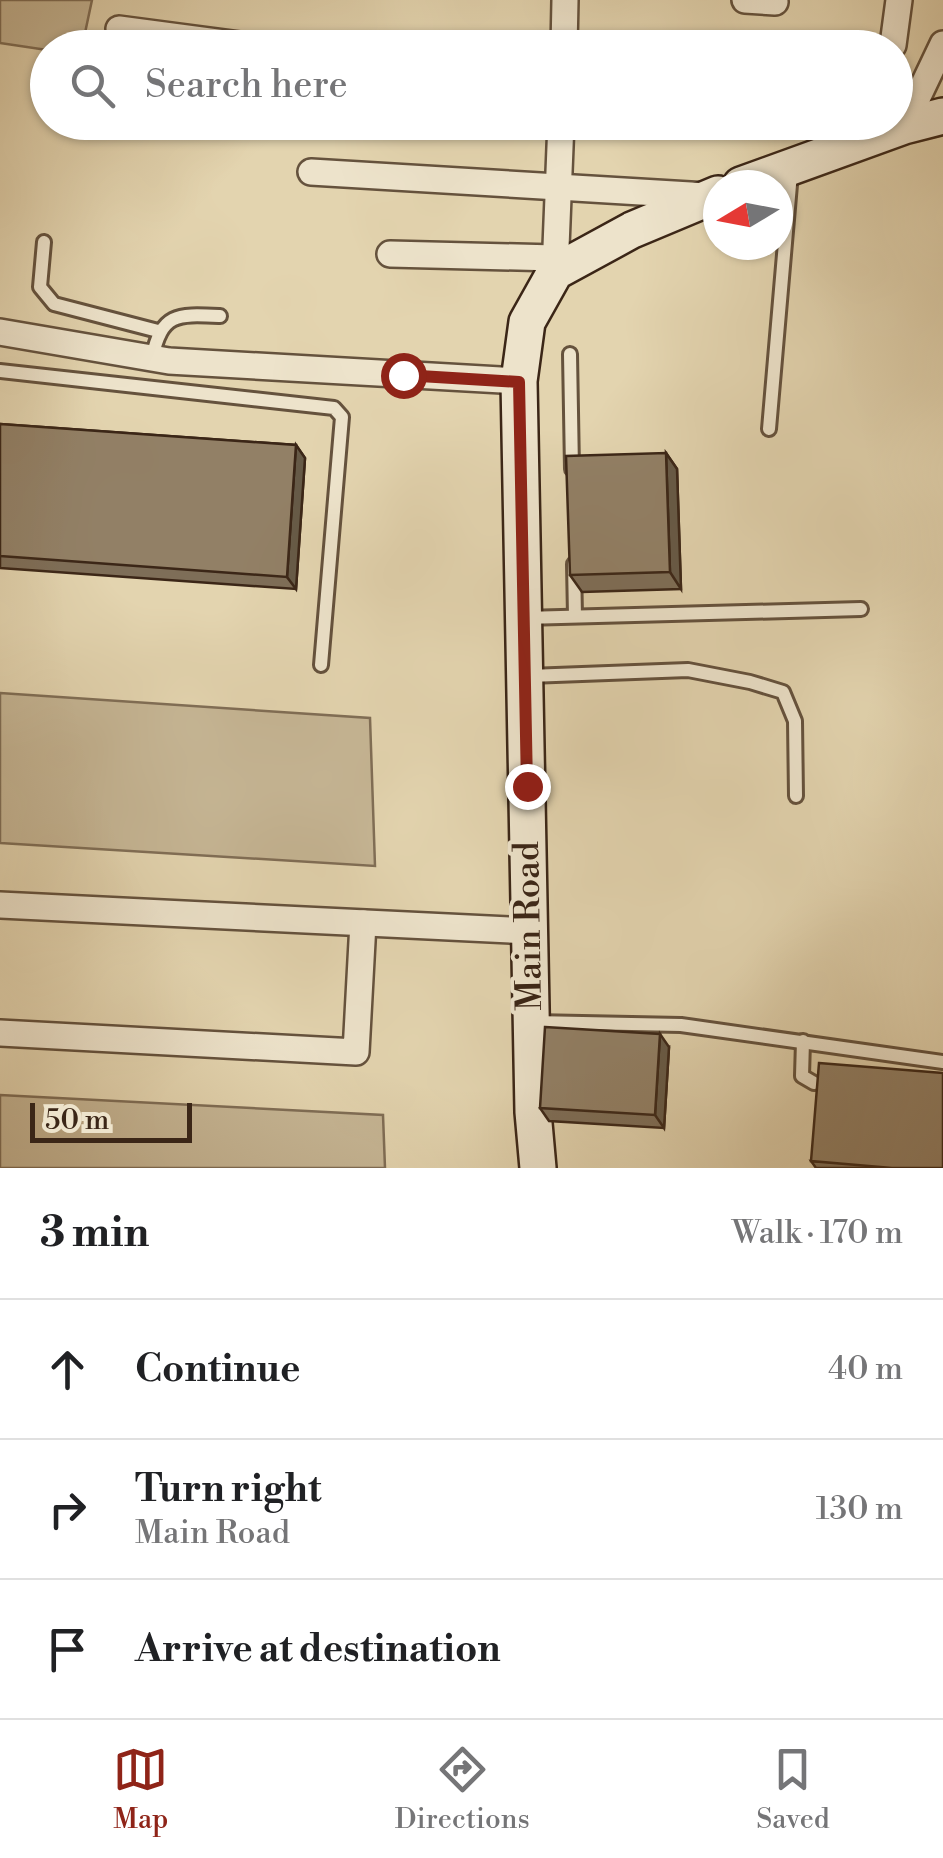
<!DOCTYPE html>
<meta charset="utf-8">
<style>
body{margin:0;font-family:"Libre Bodoni",serif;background:#f2f2f2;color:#202124}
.compass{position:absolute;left:703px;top:170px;width:90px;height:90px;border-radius:50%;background:#fff;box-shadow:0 2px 8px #0004;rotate:260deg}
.scale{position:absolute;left:30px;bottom:25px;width:162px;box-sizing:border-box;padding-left:10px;border:5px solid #3b2617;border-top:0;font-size:28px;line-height:35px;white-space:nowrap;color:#3b2617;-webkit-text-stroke:8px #ede3cb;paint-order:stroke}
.stop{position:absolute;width:30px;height:30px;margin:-22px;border:8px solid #8f2418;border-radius:50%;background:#fff}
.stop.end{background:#8f2418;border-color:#fff;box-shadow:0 2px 10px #0008}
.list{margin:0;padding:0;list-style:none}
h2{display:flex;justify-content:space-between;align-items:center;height:130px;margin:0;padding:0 40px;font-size:42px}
h2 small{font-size:32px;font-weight:400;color:#757577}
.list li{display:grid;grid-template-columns:65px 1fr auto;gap:30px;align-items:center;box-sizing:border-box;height:140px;padding:0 40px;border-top:2px solid #e0e0e0}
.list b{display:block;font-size:38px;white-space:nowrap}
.list p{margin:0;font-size:32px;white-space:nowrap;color:#757577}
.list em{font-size:32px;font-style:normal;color:#757577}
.icon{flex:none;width:55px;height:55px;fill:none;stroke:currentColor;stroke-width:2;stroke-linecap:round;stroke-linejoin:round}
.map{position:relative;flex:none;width:943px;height:1168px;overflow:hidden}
.search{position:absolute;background:#fff;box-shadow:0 2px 8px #0004;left:30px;right:30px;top:30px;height:110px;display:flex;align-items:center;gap:25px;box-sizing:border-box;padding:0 35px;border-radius:55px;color:#757577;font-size:38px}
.sheet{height:550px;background:#fff}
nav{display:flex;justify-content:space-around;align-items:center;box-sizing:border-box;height:140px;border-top:2px solid #e0e0e0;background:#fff;font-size:28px;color:#757577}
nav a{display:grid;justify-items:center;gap:5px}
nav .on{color:#8f2418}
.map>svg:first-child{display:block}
.green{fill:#c6b695;stroke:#806e56;stroke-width:2.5}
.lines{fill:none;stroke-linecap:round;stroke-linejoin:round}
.lane-casing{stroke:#65523d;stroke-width:18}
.street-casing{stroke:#65523d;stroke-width:30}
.secondary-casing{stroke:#3b2617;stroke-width:40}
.lane{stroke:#ede3cb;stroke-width:12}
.street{stroke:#ede3cb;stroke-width:25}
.secondary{stroke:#ede3cb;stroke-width:35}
.wall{fill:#7e6e58;stroke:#3b2617;stroke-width:2.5}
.shaded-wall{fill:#665a47;stroke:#3b2617;stroke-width:2.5}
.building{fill:#928066;stroke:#3b2617;stroke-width:2.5}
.route{stroke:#8f2418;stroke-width:12}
.labels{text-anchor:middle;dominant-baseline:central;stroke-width:8;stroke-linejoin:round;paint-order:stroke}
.street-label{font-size:35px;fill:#3b2617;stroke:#ede3cb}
</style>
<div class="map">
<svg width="943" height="1168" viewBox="0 0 943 1168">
<rect width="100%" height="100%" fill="#e3d4af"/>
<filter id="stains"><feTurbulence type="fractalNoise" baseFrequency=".002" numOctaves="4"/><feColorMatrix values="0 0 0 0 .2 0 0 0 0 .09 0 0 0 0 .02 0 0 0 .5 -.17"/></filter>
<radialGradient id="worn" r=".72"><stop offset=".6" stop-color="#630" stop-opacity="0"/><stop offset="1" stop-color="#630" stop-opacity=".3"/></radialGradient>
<g class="green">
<polygon points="0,0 92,0 82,47 47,50 0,43"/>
<polygon points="0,693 370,718 375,866 0,843"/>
<polygon points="0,1095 383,1115 385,1168 0,1168"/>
</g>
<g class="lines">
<defs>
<g id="lane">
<polyline points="44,242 40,287 54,304 158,331"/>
<polyline points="570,354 572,469"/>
<path d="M 152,358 C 162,313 176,314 220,316"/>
<polyline points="0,371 334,408 342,417 321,665"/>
<polyline points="769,429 791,173"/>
<polyline points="574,564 575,616"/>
<polyline points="524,618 861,609"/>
<polyline points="529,676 688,670 750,682 783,692 795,721 796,796"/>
<polyline points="533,1022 681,1025 943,1062"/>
<polyline points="803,1041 802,1076 814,1083"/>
</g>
<g id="street">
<polyline points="745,0 775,2"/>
<polyline points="119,29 262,48"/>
<polyline points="893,45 899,0"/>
<polyline points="564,48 565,0"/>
<polyline points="904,126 943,44"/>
<polyline points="311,172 707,196"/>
<polyline points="390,254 555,258"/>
<polyline points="555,272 561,122"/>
<polyline points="0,332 169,361 519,381"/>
<polyline points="0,905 530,931"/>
<polyline points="0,1033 356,1052 363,923"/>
</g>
<g id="secondary">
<polyline points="741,185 904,126 943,116"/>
<polyline points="538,1168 533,1112 519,381 527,322 555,272 632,230 718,194"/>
</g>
</defs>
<use href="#lane" class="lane-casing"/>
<use href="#street" class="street-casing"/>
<use href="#secondary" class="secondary-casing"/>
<use href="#lane" class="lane"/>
<use href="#street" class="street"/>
<use href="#secondary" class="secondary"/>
</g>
<g class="wall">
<polygon points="0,424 296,445 305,458 296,589 0,568"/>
<polygon points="666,453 677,469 681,589 582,592 570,575"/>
<polygon points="669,1047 664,1128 549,1121 540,1108"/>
<polygon points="811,1161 943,1168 816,1168"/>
</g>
<g class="shaded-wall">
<polygon points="296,445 305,458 296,589 287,577"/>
<polygon points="666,453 677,469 681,589 670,572"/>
<polygon points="660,1034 669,1047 664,1128 655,1115"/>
</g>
<g class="building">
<polygon points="0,424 296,445 287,577 0,556"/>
<polygon points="666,453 670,572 570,575 566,456"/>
<polygon points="545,1027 660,1034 655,1115 540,1108"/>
<polygon points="819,1063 943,1073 943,1168 892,1168 811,1161"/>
</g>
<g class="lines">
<polyline class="route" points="403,375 519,382 527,786"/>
</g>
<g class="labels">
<g class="street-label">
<text transform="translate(529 926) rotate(-91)">Main Road</text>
</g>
</g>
<rect width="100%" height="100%" filter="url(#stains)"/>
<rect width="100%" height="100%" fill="url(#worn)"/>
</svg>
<svg class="compass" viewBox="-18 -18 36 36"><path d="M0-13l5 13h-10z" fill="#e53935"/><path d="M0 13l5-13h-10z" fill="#757577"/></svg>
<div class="scale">50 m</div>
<div class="stop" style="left:403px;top:375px"></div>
<div class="stop end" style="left:527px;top:786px"></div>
<div class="search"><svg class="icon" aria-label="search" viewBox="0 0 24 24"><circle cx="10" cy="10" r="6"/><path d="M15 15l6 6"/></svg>Search here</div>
</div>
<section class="sheet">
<h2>3 min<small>Walk · 170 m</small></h2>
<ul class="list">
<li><svg class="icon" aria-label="ahead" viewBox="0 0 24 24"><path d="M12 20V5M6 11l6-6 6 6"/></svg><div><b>Continue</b></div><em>40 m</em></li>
<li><svg class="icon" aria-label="right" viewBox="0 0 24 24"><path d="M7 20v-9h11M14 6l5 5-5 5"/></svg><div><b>Turn right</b><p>Main Road</p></div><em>130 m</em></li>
<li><svg class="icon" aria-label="arrive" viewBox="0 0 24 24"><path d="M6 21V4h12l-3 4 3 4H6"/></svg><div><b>Arrive at destination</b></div></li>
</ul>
</section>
<nav>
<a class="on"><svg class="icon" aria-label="map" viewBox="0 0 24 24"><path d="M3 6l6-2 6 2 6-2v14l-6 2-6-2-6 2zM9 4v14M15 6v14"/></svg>Map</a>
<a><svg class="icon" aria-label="directions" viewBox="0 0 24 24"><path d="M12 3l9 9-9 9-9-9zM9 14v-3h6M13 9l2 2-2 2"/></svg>Directions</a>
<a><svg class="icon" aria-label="saved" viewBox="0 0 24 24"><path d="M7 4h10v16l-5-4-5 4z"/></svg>Saved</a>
</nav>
